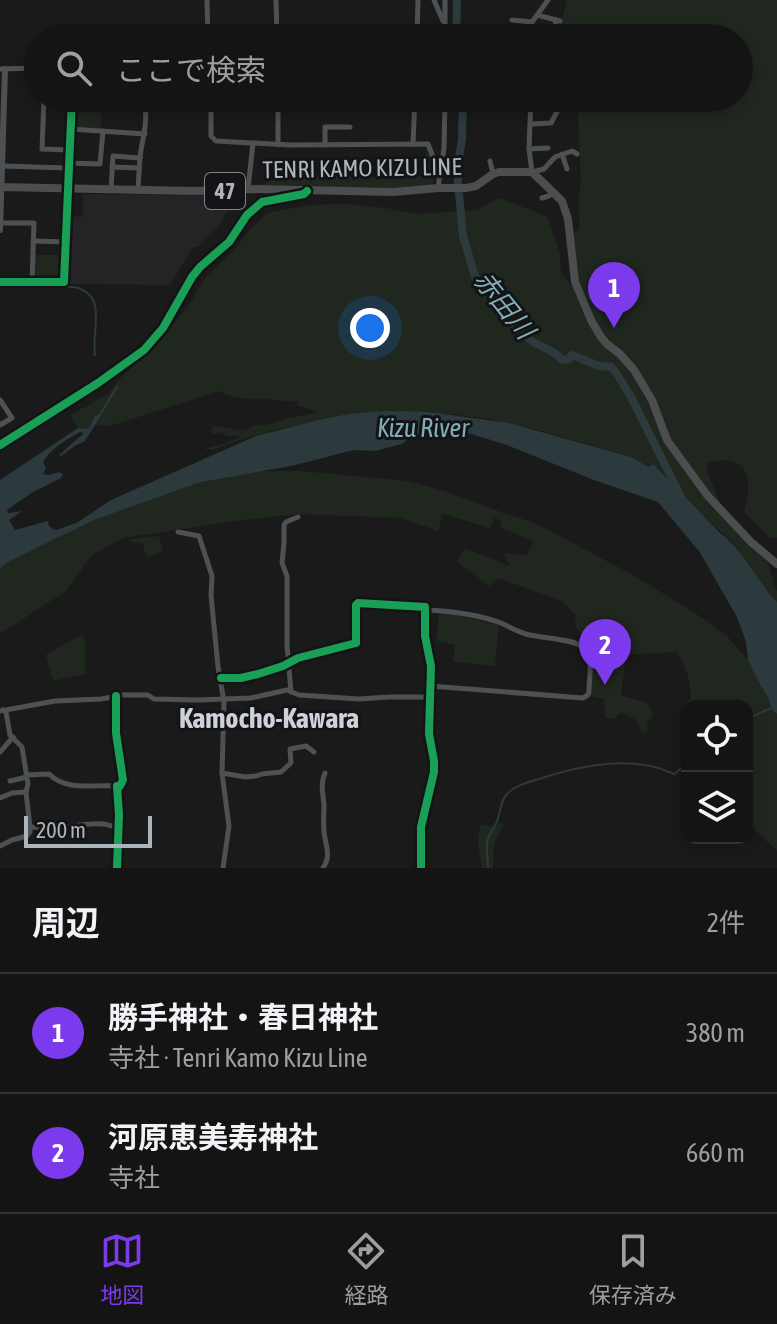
<!DOCTYPE html>
<html lang="ja">
<meta charset="utf-8">
<style>
body{margin:0;font-family:"Asap Condensed","Noto Sans JP",sans-serif;background:#1d1d1d;color:#f1f3f6}
.controls{position:absolute;right:24px;bottom:24px;display:grid;overflow:hidden;border-radius:16px;box-shadow:0 4px 12px #0003}
.controls button{width:72px;height:72px;display:grid;place-items:center;padding:0;border:0;border-bottom:2px solid #333334;background:#141414;color:#f1f3f6;font:40px sans-serif}
.scale{position:absolute;left:24px;bottom:20px;width:128px;box-sizing:border-box;padding-left:8px;border:4px solid #abb5bb;border-top:0;font-size:22px;line-height:28px;white-space:nowrap;color:#abb5bb;-webkit-text-stroke:6px #141416;paint-order:stroke}
.you{position:absolute;left:370px;top:328px;width:28px;height:28px;margin:-20px;border:6px solid #fff;border-radius:50%;background:#1a73e8;box-shadow:0 0 0 12px #1a73e833}
.badge{display:grid;place-items:center;width:52px;height:52px;border-radius:50%;background:#7c3aed;color:#fff;font-size:26px;font-weight:700}
.pin{position:absolute;translate:-50% -66px;filter:drop-shadow(0 2px 4px #0008)}
.pin::after{content:'';position:absolute;top:42px;width:28px;height:24px;background:inherit;clip-path:polygon(0 0,100% 0,50% 100%)}
.list{margin:0;padding:0;list-style:none}
h2{display:flex;justify-content:space-between;align-items:center;height:104px;margin:0;padding:0 32px;font-size:34px}
h2 small{font-size:26px;font-weight:400;color:#9d9ea0}
.list li{display:grid;grid-template-columns:52px 1fr auto;gap:24px;align-items:center;box-sizing:border-box;height:120px;padding:0 32px;border-top:2px solid #333334}
.list b{display:block;font-size:30px;white-space:nowrap}
.list p{margin:0;font-size:26px;white-space:nowrap;color:#9d9ea0}
.list em{font-size:26px;font-style:normal;color:#9d9ea0}
.icon{flex:none;width:44px;height:44px;fill:none;stroke:currentColor;stroke-width:2;stroke-linecap:round;stroke-linejoin:round}
.map{position:relative;flex:none;width:777px;height:868px;overflow:hidden}
.search{position:absolute;background:#141414;box-shadow:0 4px 12px #0003;left:24px;right:24px;top:24px;height:88px;display:flex;align-items:center;gap:20px;box-sizing:border-box;padding:0 28px;border-radius:44px;color:#9d9ea0;font-size:30px}
.sheet{height:344px;background:#141414}
nav{display:flex;justify-content:space-around;align-items:center;box-sizing:border-box;height:112px;border-top:2px solid #333334;background:#141414;font-size:22px;color:#9d9ea0}
nav a{display:grid;justify-items:center;gap:4px}
nav .on{color:#7c3aed}
.map>svg:first-child{display:block}
.built{fill:#242426}
.green{fill:#20271f}
.water{fill:#2c3a3d}
.lines{fill:none;stroke-linecap:round;stroke-linejoin:round}
.stream{stroke:#2c3a3d;stroke-width:2}
.river{stroke:#2c3a3d;stroke-width:8}
.minor{stroke:#4d5153;stroke-width:5}
.tertiary{stroke:#4d5153;stroke-width:6}
.primary{stroke:#4b4d4e;stroke-width:8}
.cycleway-casing{stroke:#141416;stroke-width:13}
.cycleway{stroke:#1a9f57;stroke-width:8}
.labels{text-anchor:middle;dominant-baseline:central;stroke-width:6;stroke-linejoin:round;paint-order:stroke}
.shield{fill:#141416;stroke:#7e858a;stroke-width:2}
.shield-label{font-size:22px;font-weight:bold;fill:#abb5bb}
.street-label{font-size:24px;fill:#abb5bb;stroke:#141416}
.water-label{font-size:26px;font-style:italic;fill:#81aeb6;stroke:#141416}
.quarter-label{font-size:28px;font-weight:bold;fill:#ccd2d7;stroke:#141416}
</style>
<div class="map">
<svg width="777" height="868" viewBox="0 0 777 868">
<rect width="100%" height="100%" fill="#1a1a1a"/>
<polygon class="built" points="83,194 228,196 229,198 244,198 236,210 227,211 219,226 199,246 192,248 170,285 67,284 69,216 83,217"/>
<g class="green">
<path d="M 567,0 L 777,0 L 777,538 L 770,538 L 744,512 C 754,478 749,454 708,462 L 707,472 L 724,511 L 707,492 L 672,442 L 654,398 L 600,333 L 578,285 L 572,237 L 580,227 C 579,217 578,192 581,184 L 577,98 L 739,98 L 739,38 L 557,38 Z"/>
<polygon points="75,102 102,104 101,129 73,128"/>
<path d="M 426,146 C 432,157 438,172 432,185 L 397,188 L 257,186 L 281,177 L 332,174 L 352,177 L 425,176 Z"/>
<path d="M 499,198 L 547,216 L 560,254 L 561,273 L 578,294 L 590,324 L 618,354 L 649,397 L 661,431 L 751,546 L 768,563 L 775,589 L 777,590 L 777,602 L 754,575 L 732,542 L 649,467 L 631,457 L 541,431 L 491,419 L 429,412 L 289,427 L 240,440 L 213,450 L 203,449 L 227,443 L 241,436 L 227,436 L 223,432 L 215,434 L 212,433 L 211,430 L 214,426 C 230,427 241,435 255,425 C 269,427 277,420 290,418 C 299,415 309,415 318,412 L 297,405 L 298,401 C 287,402 276,400 265,399 C 245,398 239,401 219,391 L 110,426 L 96,425 L 103,414 L 95,416 L 89,428 L 83,429 L 78,428 L 70,415 L 108,394 L 123,375 L 155,347 L 188,306 L 206,277 L 235,249 L 251,228 L 267,213 L 309,205 L 346,204 L 386,208 L 416,214 L 477,210 Z"/>
<polygon points="35,255 63,255 61,280 35,280"/>
<path d="M 255,471 L 301,471 L 408,481 L 448,492 L 498,511 L 535,523 L 635,576 L 706,620 L 727,636 L 748,660 L 758,681 L 768,698 L 772,710 L 777,714 L 777,851 L 747,822 L 747,706 L 687,706 L 686,703 L 691,699 C 690,682 687,665 676,652 L 626,655 L 621,696 L 642,701 L 651,707 L 653,716 L 647,724 L 647,732 L 644,733 L 640,730 L 637,721 L 626,714 L 621,713 L 614,719 L 605,718 L 604,699 L 591,696 L 590,651 L 575,625 L 576,615 L 562,601 L 498,578 L 489,586 L 457,562 L 465,548 L 510,566 L 502,553 L 527,555 L 533,541 L 501,528 L 501,521 L 494,518 L 490,528 L 443,514 L 438,531 L 400,518 L 299,514 L 241,520 L 123,538 L 91,556 L 66,591 L 0,634 L 0,568 L 8,562 L 94,520 L 201,482 Z"/>
<polygon points="159,536 163,552 146,557 143,544 127,541 137,538"/>
<polygon points="439,612 447,612 499,625 495,666 453,662 455,645 436,641"/>
<polygon points="82,634 85,640 85,674 53,681 46,655"/>
<polygon points="497,822 504,824 494,843 493,868 482,868 478,842 480,824 495,827"/>
</g>
<path class="water" d="M 386,411 L 429,412 L 509,423 L 631,457 L 649,467 L 653,464 L 720,533 C 744,551 756,580 777,602 L 777,714 L 772,710 L 768,698 L 758,681 L 748,660 L 746,642 L 737,617 L 699,551 L 658,502 L 594,480 L 507,445 L 449,427 L 430,429 L 421,436 L 410,437 L 402,444 L 375,451 L 354,450 L 291,466 L 201,482 L 94,520 L 8,562 L 0,568 L 0,480 L 78,428 L 83,429 L 89,428 L 95,416 L 103,413 L 84,442 L 76,445 L 61,456 L 59,455 L 84,433 L 80,432 C 66,440 51,448 43,462 L 46,468 L 43,474 L 48,475 L 59,472 L 63,474 L 61,478 L 33,492 L 8,509 L 7,512 L 9,513 L 22,511 L 9,520 L 15,530 L 48,521 L 49,526 L 53,529 L 57,530 L 78,522 L 111,500 L 256,436 L 323,419 L 349,414 Z"/>
<g class="lines">
<g class="stream">
<path d="M 5,286 L 74,287 C 109,295 91,329 95,355"/>
<polyline points="101,413 117,387"/>
<polyline points="747,719 771,708"/>
<path d="M 488,868 C 488,860 486,851 487,843 C 488,835 494,829 497,821 C 501,812 500,800 508,793 C 517,784 531,782 542,778 C 582,765 634,754 674,774 L 687,764"/>
</g>
<g class="river">
<polyline points="456,38 457,0"/>
<polyline points="463,98 462,138 457,172 463,236 476,280 487,294 501,305 517,329 533,342 555,353 562,360 569,359 572,355 599,366 611,367 615,371 631,397 682,499"/>
</g>
<g class="minor">
<polyline points="207,0 208,38"/>
<polyline points="276,0 277,38"/>
<polyline points="434,0 443,21"/>
<polyline points="537,15 560,21"/>
<polyline points="512,20 532,22"/>
<polyline points="555,20 557,30"/>
<polyline points="417,38 418,0"/>
<polyline points="445,38 445,0"/>
<polyline points="532,38 532,22 548,0"/>
<polyline points="0,69 38,68"/>
<polyline points="44,98 42,149 69,150"/>
<polyline points="211,98 211,136 216,141 290,145 428,144 439,172"/>
<polyline points="278,98 278,145"/>
<polyline points="531,98 529,149 532,172 544,169 555,157 572,151 577,154"/>
<polyline points="72,100 146,105"/>
<polyline points="145,101 176,101"/>
<polyline points="531,124 551,123 559,108 567,106"/>
<polyline points="70,129 145,134"/>
<polyline points="413,144 415,98"/>
<polyline points="325,145 325,127 350,127"/>
<polyline points="529,149 548,148"/>
<polyline points="562,154 567,169"/>
<polyline points="490,161 493,174"/>
<polyline points="68,163 100,164 103,131"/>
<polyline points="2,166 68,168"/>
<polyline points="112,167 139,168"/>
<polyline points="438,188 444,148 445,98"/>
<polyline points="111,189 113,156 140,158"/>
<path d="M 138,189 C 139,176 139,163 141,150 C 145,129 147,120 145,98"/>
<polyline points="248,189 253,143"/>
<polyline points="542,198 549,196 553,192"/>
<polyline points="0,223 34,223 32,282"/>
<polyline points="33,241 65,242"/>
<polyline points="0,282 64,282 72,98"/>
<polyline points="0,400 12,418 0,425"/>
<polyline points="0,445 98,383 144,350 163,328 192,277 200,267 229,242 247,215 262,202 306,192"/>
<polyline points="178,532 199,536 212,576 211,595 218,667 224,702 222,773 229,826 223,868"/>
<path d="M 426,610 C 450,611 477,614 501,623 C 510,627 519,633 530,635 C 542,638 576,639 584,648 C 594,658 589,678 589,691 L 588,695 L 583,698 L 430,686"/>
<polyline points="221,678 241,678 258,674 283,666 298,658 356,643 356,605 358,603 425,607 425,636 431,666 429,734 434,761 434,772 421,827 421,868"/>
<polyline points="291,692 287,645 287,576 282,563 284,543 284,525 286,522 298,517"/>
<polyline points="116,697 116,733 123,780 120,786 117,786 119,815 117,868"/>
<polyline points="0,711 55,701 101,699 123,695 148,695 154,699 198,700 251,698 287,690 299,695 359,699 389,697 430,697"/>
<polyline points="0,752 13,737"/>
<polyline points="222,773 245,777 256,776 262,774 281,772 291,763 290,749 306,746 314,752"/>
<path d="M 26,775 L 49,774 C 67,792 94,784 117,786"/>
<polyline points="10,781 27,777"/>
<polyline points="0,798 12,793 26,792"/>
<path d="M 30,827 C 39,827 48,828 57,827 C 76,827 100,819 117,828"/>
<polyline points="0,846 12,840 27,836 30,832 30,827 26,792 28,784 22,747 10,735 6,712 3,710"/>
<path d="M 323,868 C 332,855 325,845 324,831 C 323,822 324,814 324,805 C 323,793 320,785 325,773"/>
</g>
<polyline class="tertiary" points="0,230 5,69"/>
<polyline class="primary" points="0,187 193,191 248,189 394,192 438,188 466,188 476,186 493,174 499,172 532,172 562,201 568,219 575,282 592,322 601,337 607,344 620,354 634,370 652,400 667,440 707,495 751,542 777,564"/>
<defs>
<g id="cycleway">
<polyline points="0,282 64,282 72,98"/>
<polyline points="0,445 98,383 144,350 163,328 192,277 200,267 229,242 247,215 262,202 304,194 307,191"/>
<polyline points="221,678 241,678 258,674 283,666 298,658 356,643 356,605 358,603 425,607 425,636 431,666 429,734 434,761 434,772 421,827 421,868"/>
<polyline points="116,696 116,733 123,780 120,786 117,786 119,815 117,868"/>
</g>
</defs>
<use href="#cycleway" class="cycleway-casing"/>
<use href="#cycleway" class="cycleway"/>
</g>
<g class="labels">
<rect class="shield" x="205" y="173" width="40" height="36" rx="6"/>
<g class="shield-label">
<text x="225" y="191">47</text>
</g>
<g class="street-label">
<text transform="translate(362 168) rotate(-1)">TENRI KAMO KIZU LINE</text>
</g>
<g class="water-label">
<text transform="translate(504 305) rotate(51)">赤田川</text>
<text x="423" y="428">Kizu River</text>
</g>
<g class="quarter-label">
<text x="269" y="718">Kamocho-Kawara</text>
</g>
</g>
</svg>
<div class="controls">
<button><svg class="icon" aria-label="locate" viewBox="0 0 24 24"><circle cx="12" cy="12" r="6"/><path d="M12 2v4M12 18v4M2 12h4M18 12h4"/></svg></button>
<button><svg class="icon" aria-label="layers" viewBox="0 0 24 24"><path d="M12 4l9 5-9 5-9-5zM3 14l9 5 9-5"/></svg></button>
</div>
<div class="scale">200 m</div>
<div class="you"></div>
<div class="pin badge" style="left:614px;top:328px">1</div>
<div class="pin badge" style="left:605px;top:685px">2</div>
<div class="search"><svg class="icon" aria-label="search" viewBox="0 0 24 24"><circle cx="10" cy="10" r="6"/><path d="M15 15l6 6"/></svg>ここで検索</div>
</div>
<section class="sheet">
<h2>周辺<small>2件</small></h2>
<ul class="list">
<li><span class="badge">1</span><div><b>勝手神社・春日神社</b><p>寺社 · Tenri Kamo Kizu Line</p></div><em>380 m</em></li>
<li><span class="badge">2</span><div><b>河原恵美寿神社</b><p>寺社</p></div><em>660 m</em></li>
</ul>
</section>
<nav>
<a class="on"><svg class="icon" aria-label="map" viewBox="0 0 24 24"><path d="M3 6l6-2 6 2 6-2v14l-6 2-6-2-6 2zM9 4v14M15 6v14"/></svg>地図</a>
<a><svg class="icon" aria-label="directions" viewBox="0 0 24 24"><path d="M12 3l9 9-9 9-9-9zM9 14v-3h6M13 9l2 2-2 2"/></svg>経路</a>
<a><svg class="icon" aria-label="saved" viewBox="0 0 24 24"><path d="M7 4h10v16l-5-4-5 4z"/></svg>保存済み</a>
</nav>
